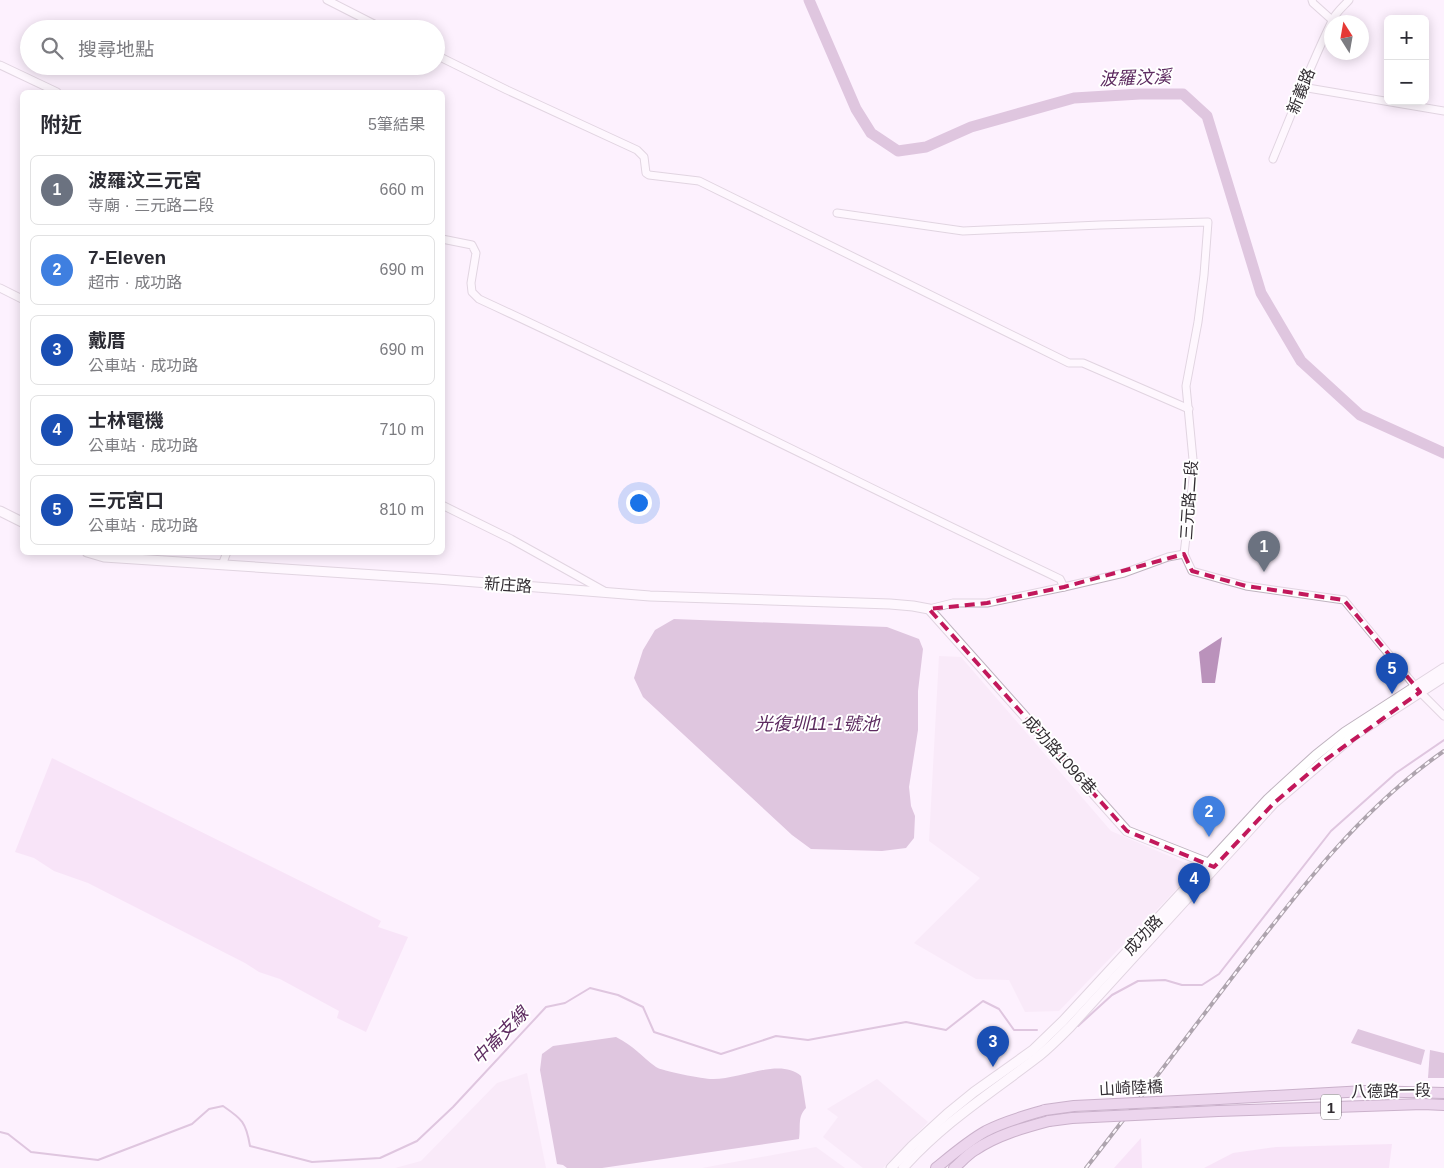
<!DOCTYPE html>
<html lang="zh-TW">
<meta charset="utf-8">
<style>
body{margin:0;font-family:Helvetica,"Noto Sans TC",sans-serif;background:#f7f7f7;color:#2b2b33}
.controls{position:absolute;right:15px;top:15px;display:grid;overflow:hidden;border-radius:8px;box-shadow:0 2px 12px #0003}
.controls button{width:45px;height:45px;display:grid;place-items:center;padding:0;border:0;border-bottom:1px solid #e1e1e2;background:#fff;color:#2b2b33;font:25px sans-serif}
.compass{position:absolute;left:1324px;top:15px;width:45px;height:45px;border-radius:50%;background:#fff;box-shadow:0 2px 12px #0003;rotate:349deg}
.you{position:absolute;left:638px;top:502px;width:18px;height:18px;margin:-12px;border:4px solid #fff;border-radius:50%;background:#1a73e8;box-shadow:0 0 0 8px #1a73e833}
.badge{display:grid;place-items:center;width:32px;height:32px;border-radius:50%;background:#707924;color:#fff;font-size:16px;font-weight:700}
.pin{position:absolute;translate:-50% -41px;filter:drop-shadow(0 1px 2px #0008)}
.pin::after{content:'';position:absolute;top:26px;width:18px;height:15px;background:inherit;clip-path:polygon(0 0,100% 0,50% 100%)}
.list{margin:0;padding:0;list-style:none}
h2{display:flex;justify-content:space-between;align-items:center;height:65px;margin:0;padding:0 20px;font-size:21px}
h2 small{font-size:16px;font-weight:400;color:#7c7c81}
.list li{display:grid;grid-template-columns:32px 1fr auto;gap:15px;align-items:center;box-sizing:border-box;height:70px;margin:0 10px 10px;padding:0 10px;border:1px solid #e1e1e2;border-radius:8px}
.list b{display:block;font-size:19px;white-space:nowrap}
.list p{margin:0;font-size:16px;white-space:nowrap;color:#7c7c81}
.list em{font-size:16px;font-style:normal;color:#7c7c81}
.icon{flex:none;width:28px;height:28px;fill:none;stroke:currentColor;stroke-width:2;stroke-linecap:round;stroke-linejoin:round}
.map{position:relative;flex:none;width:1444px;height:1168px;overflow:hidden}
.search{position:absolute;background:#fff;box-shadow:0 2px 12px #0003;left:20px;top:20px;width:425px;height:55px;display:flex;align-items:center;gap:12px;box-sizing:border-box;padding:0 18px;border-radius:28px;color:#7c7c81;font-size:19px}
.panel{position:absolute;background:#fff;box-shadow:0 2px 12px #0003;left:20px;top:90px;width:425px;height:465px;border-radius:8px}
.map>svg:first-child{display:block}
.built{fill:#f4e2f4}
.green{fill:#f1d6f1}
.water{fill:#ba92bb}
.lines{fill:none;stroke-linecap:round;stroke-linejoin:round}
.stream{stroke:#ba92bb;stroke-width:2}
.river{stroke:#ba92bb;stroke-width:11}
.minor-casing{stroke:#bfb3bf;stroke-width:9}
.tertiary-casing{stroke:#bfb3bf;stroke-width:11}
.primary-casing{stroke:#8c648e;stroke-width:12}
.minor{stroke:#fff;stroke-width:7}
.tertiary{stroke:#fff;stroke-width:9}
.primary{stroke:#d7b4d9;stroke-width:10}
.rail-casing{stroke:#4e484e;stroke-width:4}
.rail{stroke:#fff;stroke-width:2;stroke-dasharray:5.5;stroke-linecap:butt}
.primary-bridge-casing{stroke:#8c648e;stroke-width:12;stroke-linecap:butt}
.primary-bridge{stroke:#d7b4d9;stroke-width:10}
.marked{fill:none;stroke:#c2185b;stroke-width:4;stroke-dasharray:10 6;stroke-linejoin:round}
.labels{text-anchor:middle;dominant-baseline:central;stroke-width:4;stroke-linejoin:round;paint-order:stroke}
.shield{fill:#fff;stroke:#706c70;stroke-width:1}
.shield-label{font-size:15px;font-weight:bold;fill:#322d32}
.street-label{font-size:16px;fill:#322d32;stroke:#fff}
.water-label{font-size:18px;font-style:italic;fill:#5d2b60;stroke:#fff}
</style>
<div class="map">
<svg width="1444" height="1168" viewBox="0 0 1444 1168">
<rect width="100%" height="100%" fill="#fdf1fe"/>
<g class="built">
<polygon points="939,656 961,657 1111,831 1197,868 1059,1011 1025,1012 1009,980 976,979 914,943 980,878 929,841"/>
<polygon points="527,1073 546,1168 395,1168 421,1161 497,1083"/>
<polygon points="877,1079 928,1122 883,1168 863,1168 823,1137 838,1117 827,1109"/>
<polygon points="816,1147 845,1168 702,1168"/>
</g>
<g class="green">
<polygon points="52,758 381,921 378,927 408,937 366,1032 337,1018 339,1011 280,979 259,972 245,963 88,883 54,871 34,858 15,852"/>
<polygon points="1141,1138 1142,1168 1114,1168"/>
<polygon points="1392,1144 1389,1168 1204,1168 1233,1153 1276,1147"/>
</g>
<g class="water">
<polygon points="674,619 887,627 919,639 923,649 918,691 918,730 909,787 911,806 915,816 914,838 906,848 882,851 811,849 792,835 643,697 634,678 643,650 655,630"/>
<polygon points="1222,637 1215,683 1202,683 1199,652"/>
<polygon points="1358,1029 1425,1050 1421,1065 1351,1043"/>
<path d="M 616,1037 C 634,1046 641,1056 656,1067 C 661,1071 704,1079 712,1079 C 739,1080 780,1057 801,1076 L 806,1108 C 797,1117 801,1127 799,1139 L 602,1168 L 567,1168 L 563,1165 L 557,1164 L 540,1070 L 542,1054 L 553,1046 Z"/>
<polygon points="1430,1050 1444,1053 1444,1078 1428,1078"/>
</g>
<g class="lines">
<g class="stream">
<polyline points="1078,1026 1112,995 1138,981 1165,980 1182,985 1202,985 1219,974 1331,831 1396,773 1444,740"/>
<path d="M 0,1132 L 8,1134 L 31,1152 L 98,1160 L 192,1124 L 209,1109 L 223,1106 C 242,1119 246,1122 250,1146 L 312,1162 L 380,1158 L 417,1141 L 453,1107 L 546,1007 L 565,1003 L 590,988 L 618,995 L 643,1007 L 654,1032 L 721,1054 L 776,1036 L 808,1040 L 906,1022 L 946,1030 L 983,1001 L 999,1009 L 1014,1030 L 1037,1030"/>
</g>
<polyline class="river" points="809,0 856,109 871,133 898,151 926,147 971,127 1074,98 1140,94 1183,94 1207,116 1261,293 1301,361 1360,415 1444,453"/>
<defs>
<g id="minor">
<polyline points="327,0 384,29"/>
<polyline points="1312,0 1313,3 1332,20"/>
<polyline points="436,55 507,90 637,150 644,157 646,173 649,175 699,181 1069,363 1083,363 1189,409"/>
<polyline points="0,65 57,92"/>
<polyline points="1302,87 1444,111"/>
<path d="M 1273,159 C 1292,113 1310,66 1332,21 C 1335,13 1344,6 1349,0"/>
<polyline points="837,213 963,231 1100,225 1208,222 1204,275 1198,322 1186,386 1194,470 1184,554 1192,571 1246,586 1344,600 1420,692 1444,716"/>
<path d="M 442,239 L 472,245 L 476,253 L 471,283 L 472,292 L 479,299 C 674,389 866,487 1060,579 L 1064,587"/>
<polyline points="0,288 22,299"/>
<polyline points="442,505 511,539 606,592"/>
<polyline points="222,565 227,552"/>
<polyline points="929,609 953,603 987,603 1064,587 1124,573 1168,557 1184,554"/>
</g>
<g id="tertiary">
<polyline points="0,511 22,522"/>
<polyline points="87,552 104,557 437,579 650,596 890,604 913,606 929,609 1127,831 1208,863 1214,867"/>
<polyline points="891,1168 912,1146 947,1114 974,1092 1033,1050 1063,1021 1268,799 1316,755 1345,732 1444,668"/>
<path d="M 903,1168 C 944,1122 991,1093 1039,1056 C 1050,1047 1060,1037 1070,1027 L 1274,803 L 1353,736 L 1444,677"/>
</g>
<g id="primary">
<polyline points="1219,1099 1365,1091 1444,1093"/>
<polyline points="1218,1111 1423,1104 1444,1105"/>
<path d="M 936,1168 C 952,1155 968,1141 986,1131 C 1005,1121 1025,1116 1045,1110"/>
<path d="M 954,1168 C 961,1162 967,1155 975,1150 C 997,1135 1023,1128 1049,1121"/>
</g>
</defs>
<use href="#minor" class="minor-casing"/>
<use href="#tertiary" class="tertiary-casing"/>
<use href="#primary" class="primary-casing"/>
<use href="#minor" class="minor"/>
<use href="#tertiary" class="tertiary"/>
<use href="#primary" class="primary"/>
<defs>
<path id="rail" d="M 1086,1168 C 1136,1104 1185,1039 1234,975 C 1296,894 1359,810 1444,751"/>
</defs>
<use href="#rail" class="rail-casing"/>
<use href="#rail" class="rail"/>
<defs>
<g id="primary-bridge">
<polyline points="1045,1110 1074,1106 1219,1099"/>
<polyline points="1049,1121 1072,1118 1218,1111"/>
</g>
</defs>
<use href="#primary-bridge" class="primary-bridge-casing"/>
<use href="#primary-bridge" class="primary-bridge"/>
</g>
<path d="M0 0H1444V1168H0ZM 1184,554 L 1192,571 L 1246,586 L 1344,600 L 1420,692 L 1321,763 L 1274,803 L 1214,867 L 1127,831 L 929,609 L 987,603 L 1064,587 Z" fill="#fdf1fe" fill-opacity=".55" fill-rule="evenodd"/>
<path class="marked" d="M 1184,554 L 1192,571 L 1246,586 L 1344,600 L 1420,692 L 1321,763 L 1274,803 L 1214,867 L 1127,831 L 929,609 L 987,603 L 1064,587 Z"/>
<g class="labels">
<rect class="shield" x="1321" y="1094.5" width="20" height="25" rx="4"/>
<g class="shield-label">
<text x="1331" y="1107">1</text>
</g>
<g class="street-label">
<text transform="translate(1301 91) rotate(-68)">新義路</text>
<text transform="translate(1189 500) rotate(-86)">三元路二段</text>
<text transform="translate(508 585) rotate(4)">新庄路</text>
<text transform="translate(1060 755) rotate(48)">成功路1096巷</text>
<text transform="translate(1143 935) rotate(-47)">成功路</text>
<text transform="translate(1131 1088) rotate(-3)">山崎陸橋</text>
<text transform="translate(1391 1091) rotate(-1)">八德路一段</text>
</g>
<g class="water-label">
<text transform="translate(1135 78) rotate(-2)">波羅汶溪</text>
<text x="817" y="724">光復圳11-1號池</text>
<text transform="translate(500 1036) rotate(-46)">中崙支線</text>
</g>
</g>
</svg>
<div class="controls">
<button>+</button>
<button>−</button>
</div>
<svg class="compass" viewBox="-18 -18 36 36"><path d="M0-13l5 13h-10z" fill="#e53935"/><path d="M0 13l5-13h-10z" fill="#7c7c81"/></svg>
<div class="you"></div>
<div class="pin badge" style="left:1264px;top:572px;background:#6b7280">1</div>
<div class="pin badge" style="left:1209px;top:837px;background:#3f7fe0">2</div>
<div class="pin badge" style="left:993px;top:1067px;background:#1a4fb4">3</div>
<div class="pin badge" style="left:1194px;top:904px;background:#1a4fb4">4</div>
<div class="pin badge" style="left:1392px;top:694px;background:#1a4fb4">5</div>
<div class="search"><svg class="icon" aria-label="search" viewBox="0 0 24 24"><circle cx="10" cy="10" r="6"/><path d="M15 15l6 6"/></svg>搜尋地點</div>
<section class="panel">
<h2>附近<small>5筆結果</small></h2>
<ul class="list">
<li><span class="badge" style="background:#6b7280">1</span><div><b>波羅汶三元宮</b><p>寺廟 · 三元路二段</p></div><em>660 m</em></li>
<li><span class="badge" style="background:#3f7fe0">2</span><div><b>7-Eleven</b><p>超市 · 成功路</p></div><em>690 m</em></li>
<li><span class="badge" style="background:#1a4fb4">3</span><div><b>戴厝</b><p>公車站 · 成功路</p></div><em>690 m</em></li>
<li><span class="badge" style="background:#1a4fb4">4</span><div><b>士林電機</b><p>公車站 · 成功路</p></div><em>710 m</em></li>
<li><span class="badge" style="background:#1a4fb4">5</span><div><b>三元宮口</b><p>公車站 · 成功路</p></div><em>810 m</em></li>
</ul>
</section>
</div>
